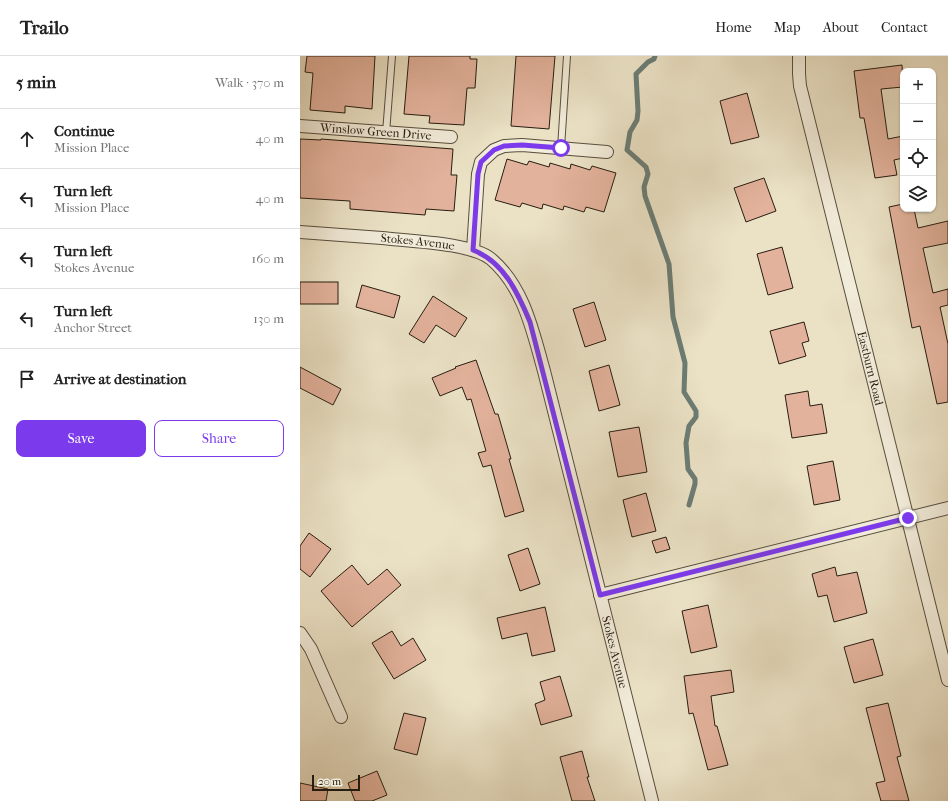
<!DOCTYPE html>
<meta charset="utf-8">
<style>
body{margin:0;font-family:"IM FELL French Canon",serif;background:#f2f2f2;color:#222}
.controls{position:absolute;right:12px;top:12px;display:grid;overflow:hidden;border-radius:8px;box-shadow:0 1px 3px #0004}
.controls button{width:36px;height:36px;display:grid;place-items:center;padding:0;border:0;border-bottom:1px solid #e0e0e0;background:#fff;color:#222;font:20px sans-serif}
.scale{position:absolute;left:12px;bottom:10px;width:48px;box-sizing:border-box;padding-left:4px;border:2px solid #271d11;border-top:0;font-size:11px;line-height:14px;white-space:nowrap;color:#271d11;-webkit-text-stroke:3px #f2ecda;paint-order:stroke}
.stop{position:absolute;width:12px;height:12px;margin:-9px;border:3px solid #7c3aed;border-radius:50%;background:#fff}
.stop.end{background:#7c3aed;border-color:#fff;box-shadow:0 1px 4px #0008}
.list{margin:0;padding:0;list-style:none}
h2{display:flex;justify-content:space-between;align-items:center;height:52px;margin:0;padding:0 16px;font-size:17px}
h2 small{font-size:13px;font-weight:400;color:#767676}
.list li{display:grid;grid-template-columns:26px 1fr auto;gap:12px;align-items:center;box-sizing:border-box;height:60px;padding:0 16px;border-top:1px solid #e0e0e0}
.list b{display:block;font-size:15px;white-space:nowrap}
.list p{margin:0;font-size:13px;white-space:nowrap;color:#767676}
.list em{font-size:13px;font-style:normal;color:#767676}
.actions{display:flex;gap:8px;padding:12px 16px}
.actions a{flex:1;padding:9px 0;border:1px solid #7c3aed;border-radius:8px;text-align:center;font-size:14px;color:#7c3aed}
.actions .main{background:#7c3aed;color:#fff}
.icon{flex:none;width:22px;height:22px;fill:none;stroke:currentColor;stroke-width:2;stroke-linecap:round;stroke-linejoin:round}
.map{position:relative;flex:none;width:648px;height:745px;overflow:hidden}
header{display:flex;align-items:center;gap:24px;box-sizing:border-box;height:56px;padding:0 20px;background:#fff;border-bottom:1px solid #e0e0e0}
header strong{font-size:19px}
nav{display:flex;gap:22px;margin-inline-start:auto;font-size:14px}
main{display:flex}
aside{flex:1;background:#fff}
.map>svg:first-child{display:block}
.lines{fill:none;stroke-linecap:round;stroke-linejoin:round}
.stream{stroke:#6b7d75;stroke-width:5}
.building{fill:#e3b29c;stroke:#271d11}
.lane-casing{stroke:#584e3e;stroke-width:8}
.street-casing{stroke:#584e3e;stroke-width:14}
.lane{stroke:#f2ecda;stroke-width:6}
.street{stroke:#f2ecda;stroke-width:12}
.route{stroke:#7c3aed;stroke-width:5}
.labels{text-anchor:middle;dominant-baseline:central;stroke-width:3.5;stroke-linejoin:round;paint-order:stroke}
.street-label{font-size:12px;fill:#271d11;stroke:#f2ecda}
</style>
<header>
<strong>Trailo</strong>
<nav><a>Home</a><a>Map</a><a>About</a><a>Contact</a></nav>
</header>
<main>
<aside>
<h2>5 min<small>Walk · 370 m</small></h2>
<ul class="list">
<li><svg class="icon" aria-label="ahead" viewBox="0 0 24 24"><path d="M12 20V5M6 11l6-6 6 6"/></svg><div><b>Continue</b><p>Mission Place</p></div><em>40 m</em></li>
<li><svg class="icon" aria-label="left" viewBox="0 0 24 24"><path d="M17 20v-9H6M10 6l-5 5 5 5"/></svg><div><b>Turn left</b><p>Mission Place</p></div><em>40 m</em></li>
<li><svg class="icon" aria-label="left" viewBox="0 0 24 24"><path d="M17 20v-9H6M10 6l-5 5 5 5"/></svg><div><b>Turn left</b><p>Stokes Avenue</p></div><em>160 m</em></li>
<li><svg class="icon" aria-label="left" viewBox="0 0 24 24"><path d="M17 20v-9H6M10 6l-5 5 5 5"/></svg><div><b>Turn left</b><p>Anchor Street</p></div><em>130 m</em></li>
<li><svg class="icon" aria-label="arrive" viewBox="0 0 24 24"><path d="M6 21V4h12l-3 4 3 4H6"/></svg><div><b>Arrive at destination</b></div></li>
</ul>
<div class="actions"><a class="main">Save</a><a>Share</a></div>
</aside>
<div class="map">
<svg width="648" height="745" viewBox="0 0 648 745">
<rect width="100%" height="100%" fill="#ebe2c6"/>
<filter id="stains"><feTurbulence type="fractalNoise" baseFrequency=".005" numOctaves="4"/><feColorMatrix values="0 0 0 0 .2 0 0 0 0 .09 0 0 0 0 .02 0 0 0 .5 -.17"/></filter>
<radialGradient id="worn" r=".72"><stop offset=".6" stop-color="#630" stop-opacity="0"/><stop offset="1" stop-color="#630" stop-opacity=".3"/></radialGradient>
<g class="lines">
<polyline class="stream" points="355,0 354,3 348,6 336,18 338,55 337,64 330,76 327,94 346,111 348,118 344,131 345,140 369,208 373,261 385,307 384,336 396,355 396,361 389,370 386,387 388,413 395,423 395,428 389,449"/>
</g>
<g class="building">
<polygon points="7,0 75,0 72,53 45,50 45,57 10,54 13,17 5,16"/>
<polygon points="109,0 170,0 170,3 177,3 175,32 167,32 164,69 129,67 130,60 104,58"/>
<polygon points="216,0 255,0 249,73 211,70"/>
<polygon points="602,9 603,31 581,33 588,83 603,80 603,102 594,104 597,119 575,122 564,62 560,62 554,15"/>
<polygon points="447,37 459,81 431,88 420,45"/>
<polygon points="0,83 21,84 21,83 153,93 151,119 157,119 154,155 126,153 125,159 50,153 50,145 0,142"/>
<polygon points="207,103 227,109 229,105 249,111 250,107 270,113 271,108 290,114 292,110 316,117 304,156 286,151 284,156 264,150 263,154 243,148 242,153 222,147 220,151 195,144"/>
<polygon points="464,122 476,155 446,166 434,132"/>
<polygon points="603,148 603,153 614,153 618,172 648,165 648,187 623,192 633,237 648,233 648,249 640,251 648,288 648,346 637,348 620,270 612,272 589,151"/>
<polygon points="482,191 493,232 468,239 457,198"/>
<rect x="0" y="226" width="38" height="22"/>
<polygon points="62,229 100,240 94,262 56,251"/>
<polygon points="133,240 167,262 155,281 136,269 124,287 109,278"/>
<polygon points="294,246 306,284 285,291 273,253"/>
<polygon points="504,266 509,285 502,287 506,300 479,308 470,275"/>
<polygon points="176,304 195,358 198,358 211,403 209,403 224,455 205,461 191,409 183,411 178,397 186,395 171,343 167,344 162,331 140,340 132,322 156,312 155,311"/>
<polygon points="309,309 320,349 299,355 289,315"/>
<polygon points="0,311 41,333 33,349 0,332"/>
<polygon points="508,335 510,350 522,348 527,377 492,382 485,339"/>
<polygon points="339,371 347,416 318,421 309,376"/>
<polygon points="533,405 540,444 514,449 507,410"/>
<polygon points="346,437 356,475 332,481 323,444"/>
<polygon points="9,477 31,493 10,521 0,513 0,490"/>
<polygon points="366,481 370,493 356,497 352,485"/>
<polygon points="228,492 240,528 220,535 208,499"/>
<polygon points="52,509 68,529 87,513 101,529 52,571 21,535"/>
<polygon points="535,511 537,520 557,516 567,557 534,566 527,539 518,541 512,518"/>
<polygon points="408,549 417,591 391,597 382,555"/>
<polygon points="245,551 255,595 232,600 227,577 202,583 197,562"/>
<polygon points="92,575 101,590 113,582 126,604 94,623 72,587"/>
<polygon points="573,583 583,619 554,627 544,591"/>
<polygon points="431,614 434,636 411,640 415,670 417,670 428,709 408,714 393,657 389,658 384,620"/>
<polygon points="260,620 272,660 241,669 235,648 245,644 240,626"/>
<polygon points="588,647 601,700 597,701 609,745 581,745 576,727 585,725 566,652"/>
<polygon points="104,657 126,662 117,699 94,693"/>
<polygon points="282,695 289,721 287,721 295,745 272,745 260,701"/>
<polygon points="77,715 87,739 72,745 55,745 48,727"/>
<polygon points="0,727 28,733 26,745 0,745"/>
</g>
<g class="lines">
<defs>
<g id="lane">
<polyline points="86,77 92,0"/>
<polyline points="261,92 267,0"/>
</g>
<g id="street">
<path id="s1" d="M 499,0 L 499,18 L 500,30 L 648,624"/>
<path id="s2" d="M 0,70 L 151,81"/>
<path id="s3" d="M 0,176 C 27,178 55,180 82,182 C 109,185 172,187 191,203 C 224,231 233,276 244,315 L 352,745"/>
<polyline points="173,194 178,118 181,106 194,94 204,90 222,89 307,96"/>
<polyline points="300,539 648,452"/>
<polyline points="0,577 11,593 41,661"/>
</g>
</defs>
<use href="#lane" class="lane-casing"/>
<use href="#street" class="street-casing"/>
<use href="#lane" class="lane"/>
<use href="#street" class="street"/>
</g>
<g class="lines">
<path class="route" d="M 261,92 L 222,89 L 204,90 L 194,94 L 181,106 L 178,118 L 173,194 C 204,206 218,237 230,266 L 300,539 L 608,462"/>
</g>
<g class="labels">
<g class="street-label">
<text stroke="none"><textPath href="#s2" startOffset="76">Winslow Green Drive</textPath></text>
<text stroke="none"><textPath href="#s3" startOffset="118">Stokes Avenue</textPath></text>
<text stroke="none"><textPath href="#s1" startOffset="321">Eastburn Road</textPath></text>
<text stroke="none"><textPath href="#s3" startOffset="610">Stokes Avenue</textPath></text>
</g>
</g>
<rect width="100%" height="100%" filter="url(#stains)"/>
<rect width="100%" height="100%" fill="url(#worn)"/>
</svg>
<div class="controls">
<button>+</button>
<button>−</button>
<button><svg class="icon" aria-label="locate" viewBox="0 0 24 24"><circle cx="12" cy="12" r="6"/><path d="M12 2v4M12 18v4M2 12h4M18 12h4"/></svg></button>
<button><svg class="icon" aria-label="layers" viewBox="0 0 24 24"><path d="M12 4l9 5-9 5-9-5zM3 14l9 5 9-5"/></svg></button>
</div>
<div class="scale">20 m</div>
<div class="stop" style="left:261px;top:92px"></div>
<div class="stop end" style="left:608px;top:462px"></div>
</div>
</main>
